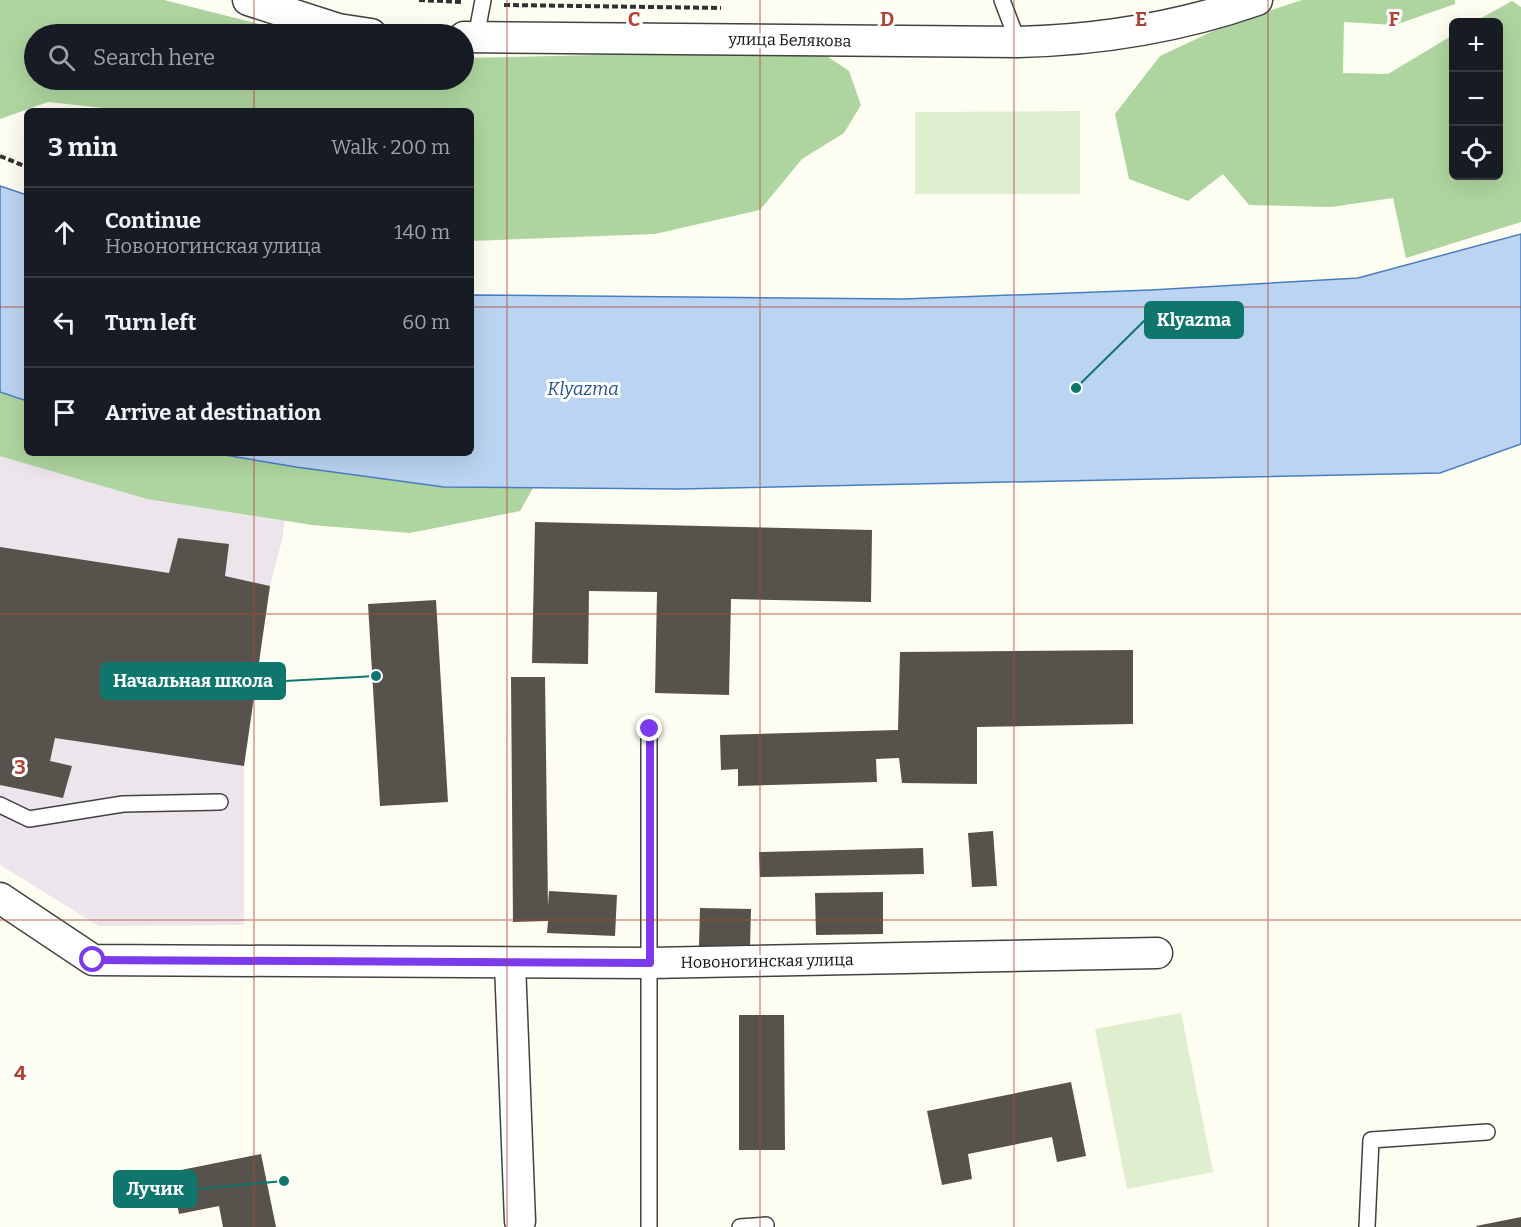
<!DOCTYPE html>
<meta charset="utf-8">
<style>
body{margin:0;font-family:Bitter,serif;background:#242831;color:#f1f3f6}
.controls{position:absolute;right:18px;top:18px;display:grid;overflow:hidden;border-radius:9px;box-shadow:0 6px 24px #0002}
.controls button{width:54px;height:54px;display:grid;place-items:center;padding:0;border:0;border-bottom:2px solid #363941;background:#171b24;color:#f1f3f6;font:30px sans-serif}
.stop{position:absolute;width:18px;height:18px;margin:-14px;border:4px solid #7c3aed;border-radius:50%;background:#fff}
.stop.end{background:#7c3aed;border-color:#fff;box-shadow:0 2px 6px #0008}
.list{margin:0;padding:0;list-style:none}
h2{display:flex;justify-content:space-between;align-items:center;height:78px;margin:0;padding:0 24px;font-size:26px}
h2 small{font-size:20px;font-weight:400;color:#9ea1a6}
.list li{display:grid;grid-template-columns:39px 1fr auto;gap:18px;align-items:center;box-sizing:border-box;height:90px;padding:0 24px;border-top:2px solid #363941}
.list b{display:block;font-size:22px;white-space:nowrap}
.list p{margin:0;font-size:20px;white-space:nowrap;color:#9ea1a6}
.list em{font-size:20px;font-style:normal;color:#9ea1a6}
.icon{flex:none;width:33px;height:33px;fill:none;stroke:currentColor;stroke-width:2;stroke-linecap:round;stroke-linejoin:round}
.map{position:relative;flex:none;width:1521px;height:1227px;overflow:hidden}
.search{position:absolute;background:#171b24;box-shadow:0 6px 24px #0002;left:24px;top:24px;width:450px;height:66px;display:flex;align-items:center;gap:15px;box-sizing:border-box;padding:0 21px;border-radius:33px;color:#9ea1a6;font-size:22px}
.panel{position:absolute;background:#171b24;box-shadow:0 6px 24px #0002;left:24px;top:108px;width:450px;height:348px;border-radius:9px}
.map>svg:first-child{display:block}
.industrial{fill:#ede5ec}
.forest{fill:#aed59f}
.pitch{fill:#deeecf}
.water{fill:#bbd4f1;stroke:#497dc1;stroke-width:1.5}
.building{fill:#57524c}
.lines{fill:none;stroke-linecap:round;stroke-linejoin:round}
.service-casing{stroke:#424242;stroke-width:18}
.minor-casing{stroke:#424242;stroke-width:33}
.path{stroke:#313131;stroke-width:4;stroke-dasharray:6 3;stroke-linecap:butt}
.service{stroke:#fff;stroke-width:15}
.minor{stroke:#fff;stroke-width:30}
.route{stroke:#7c3aed;stroke-width:8}
.grid{fill:none;stroke:#b24334;stroke-width:1.5;stroke-opacity:0.55}
.labels{text-anchor:middle;dominant-baseline:central;stroke-width:6;stroke-linejoin:round;paint-order:stroke}
.street-label{font-size:16px;fill:#0f0f0f;stroke:#fff}
.water-label{font-size:18px;font-style:italic;fill:#235196;stroke:#fff}
.grid-label{font-size:20px;text-anchor:middle;font-weight:bold;fill:#b24334;stroke:#fff;stroke-width:6;stroke-linejoin:round;paint-order:stroke}
.leader{fill:none;stroke:#0f766e;stroke-width:2}
.callout-dot{fill:#0f766e;stroke:#fff;stroke-width:2}
.callout{fill:#0f766e;stroke:#0f766e;stroke-width:2}
.callout-label{font-size:18px;text-anchor:middle;font-weight:bold;fill:#fff}
</style>
<div class="map">
<svg width="1521" height="1227" viewBox="0 0 1521 1227">
<rect width="100%" height="100%" fill="#fefdf2"/>
<polygon class="industrial" points="0,425 27,453 290,482 282,540 270,586 244,766 244,925 99,926 0,865"/>
<g class="forest">
<polygon points="0,0 164,0 298,34 34,34 34,80 464,80 464,58 818,50 849,71 861,105 844,133 802,159 760,210 655,234 471,241 471,111 132,111 48,102 0,119"/>
<polygon points="1302,0 1455,0 1455,4 1395,25 1344,22 1343,73 1388,74 1453,35 1454,176 1498,176 1498,22 1474,22 1512,1 1521,7 1521,222 1406,258 1393,198 1331,207 1249,205 1223,174 1188,201 1129,179 1115,114 1160,56 1228,24"/>
<polygon points="0,392 27,401 27,453 213,453 296,467 444,487 533,488 520,511 410,533 312,525 147,499 0,456"/>
</g>
<g class="pitch">
<polygon points="1080,111 1080,194 915,194 915,112"/>
<polygon points="1181,1013 1213,1172 1127,1189 1095,1029"/>
</g>
<g class="water">
<polygon points="0,186 27,195 27,401 0,392"/>
<polygon points="1521,234 1521,444 1440,473 679,489 444,487 296,467 213,453 471,453 471,295 903,299 1151,290 1358,278"/>
</g>
<g class="building">
<polygon points="535,522 872,530 871,602 731,599 729,695 655,693 657,592 589,591 588,664 532,663"/>
<polygon points="178,538 229,544 225,576 270,586 244,766 55,738 50,761 72,766 63,798 0,785 0,547 169,573"/>
<polygon points="436,600 448,802 380,806 368,604"/>
<polygon points="1133,650 1133,724 977,727 977,784 902,783 899,758 876,759 877,782 738,786 738,769 721,770 720,735 898,730 900,652"/>
<polygon points="511,677 545,677 548,906 549,891 617,895 615,936 547,933 548,921 513,922"/>
<polygon points="993,831 997,886 972,887 968,833"/>
<polygon points="923,848 924,874 760,877 759,852"/>
<polygon points="883,892 883,934 816,935 815,893"/>
<polygon points="700,908 751,909 750,948 699,946"/>
<polygon points="739,1015 784,1015 785,1150 739,1150"/>
<polygon points="1071,1082 1086,1156 1057,1162 1052,1137 968,1154 972,1179 942,1185 927,1111"/>
<polygon points="261,1154 276,1227 223,1227 219,1206 179,1214 171,1172"/>
<polygon points="1521,1217 1521,1227 1477,1227 1476,1226"/>
</g>
<g class="lines">
<defs>
<g id="service">
<polyline points="1002,0 1018,42"/>
<polyline points="476,37 483,0"/>
<polyline points="0,805 29,819 123,804 220,802"/>
<polyline points="649,1227 649,729"/>
<polyline points="740,1227 766,1225 766,1227"/>
<polyline points="1367,1227 1371,1140 1487,1132"/>
</g>
<g id="minor">
<polyline points="248,0 338,29 371,34"/>
<path d="M 464,37 L 1018,42 C 1099,40 1180,27 1257,0"/>
<polyline points="0,898 93,960 650,963 1157,953"/>
<polyline points="510,963 520,1221"/>
</g>
</defs>
<use href="#service" class="service-casing"/>
<use href="#minor" class="minor-casing"/>
<g class="path">
<polyline points="419,0 463,2"/>
<polyline points="504,5 721,8"/>
<polyline points="0,156 27,167"/>
</g>
<use href="#service" class="service"/>
<use href="#minor" class="minor"/>
</g>
<g class="lines">
<polyline class="route" points="93,960 650,963 650,729"/>
</g>
<path class="grid" d="M 254,0 L 254,34M 507,0 L 507,1227M 760,0 L 760,1227M 1014,0 L 1014,1227M 1268,0 L 1268,1227M 254,80 L 254,111M 0,307 L 27,307M 471,307 L 1521,307M 254,453 L 254,1227M 0,614 L 1521,614M 0,920 L 1521,920"/>
<g class="labels">
<g class="street-label">
<text transform="translate(790 40) rotate(1)">улица Белякова</text>
<text transform="translate(767 961) rotate(-1)">Новоногинская улица</text>
</g>
<g class="water-label">
<text x="583" y="389">Klyazma</text>
</g>
</g>
<g class="grid-label">
<text x="634" y="26">C</text>
<text x="887" y="26">D</text>
<text x="1141" y="26">E</text>
<text x="1394" y="26">F</text>
<text x="20" y="774">3</text>
<text x="20" y="1080">4</text>
</g>
<path class="leader" d="M1076 388L1145 320M376 676L285 681M284 1181L196 1189"/>
<g class="callout-dot">
<circle cx="1076" cy="388" r="6"/>
<circle cx="376" cy="676" r="6"/>
<circle cx="284" cy="1181" r="6"/>
</g>
<g class="callout">
<rect x="1145" y="302" width="98" height="36" rx="6"/>
<rect x="101" y="663" width="184" height="36" rx="6"/>
<rect x="114" y="1171" width="82" height="36" rx="6"/>
</g>
<g class="callout-label">
<text x="1194" y="326">Klyazma</text>
<text x="193" y="687">Начальная школа</text>
<text x="155" y="1195">Лучик</text>
</g>
</svg>
<div class="controls">
<button>+</button>
<button>−</button>
<button><svg class="icon" aria-label="locate" viewBox="0 0 24 24"><circle cx="12" cy="12" r="6"/><path d="M12 2v4M12 18v4M2 12h4M18 12h4"/></svg></button>
</div>
<div class="stop" style="left:93px;top:960px"></div>
<div class="stop end" style="left:650px;top:729px"></div>
<div class="search"><svg class="icon" aria-label="search" viewBox="0 0 24 24"><circle cx="10" cy="10" r="6"/><path d="M15 15l6 6"/></svg>Search here</div>
<section class="panel">
<h2>3 min<small>Walk · 200 m</small></h2>
<ul class="list">
<li><svg class="icon" aria-label="ahead" viewBox="0 0 24 24"><path d="M12 20V5M6 11l6-6 6 6"/></svg><div><b>Continue</b><p>Новоногинская улица</p></div><em>140 m</em></li>
<li><svg class="icon" aria-label="left" viewBox="0 0 24 24"><path d="M17 20v-9H6M10 6l-5 5 5 5"/></svg><div><b>Turn left</b></div><em>60 m</em></li>
<li><svg class="icon" aria-label="arrive" viewBox="0 0 24 24"><path d="M6 21V4h12l-3 4 3 4H6"/></svg><div><b>Arrive at destination</b></div></li>
</ul>
</section>
</div>
